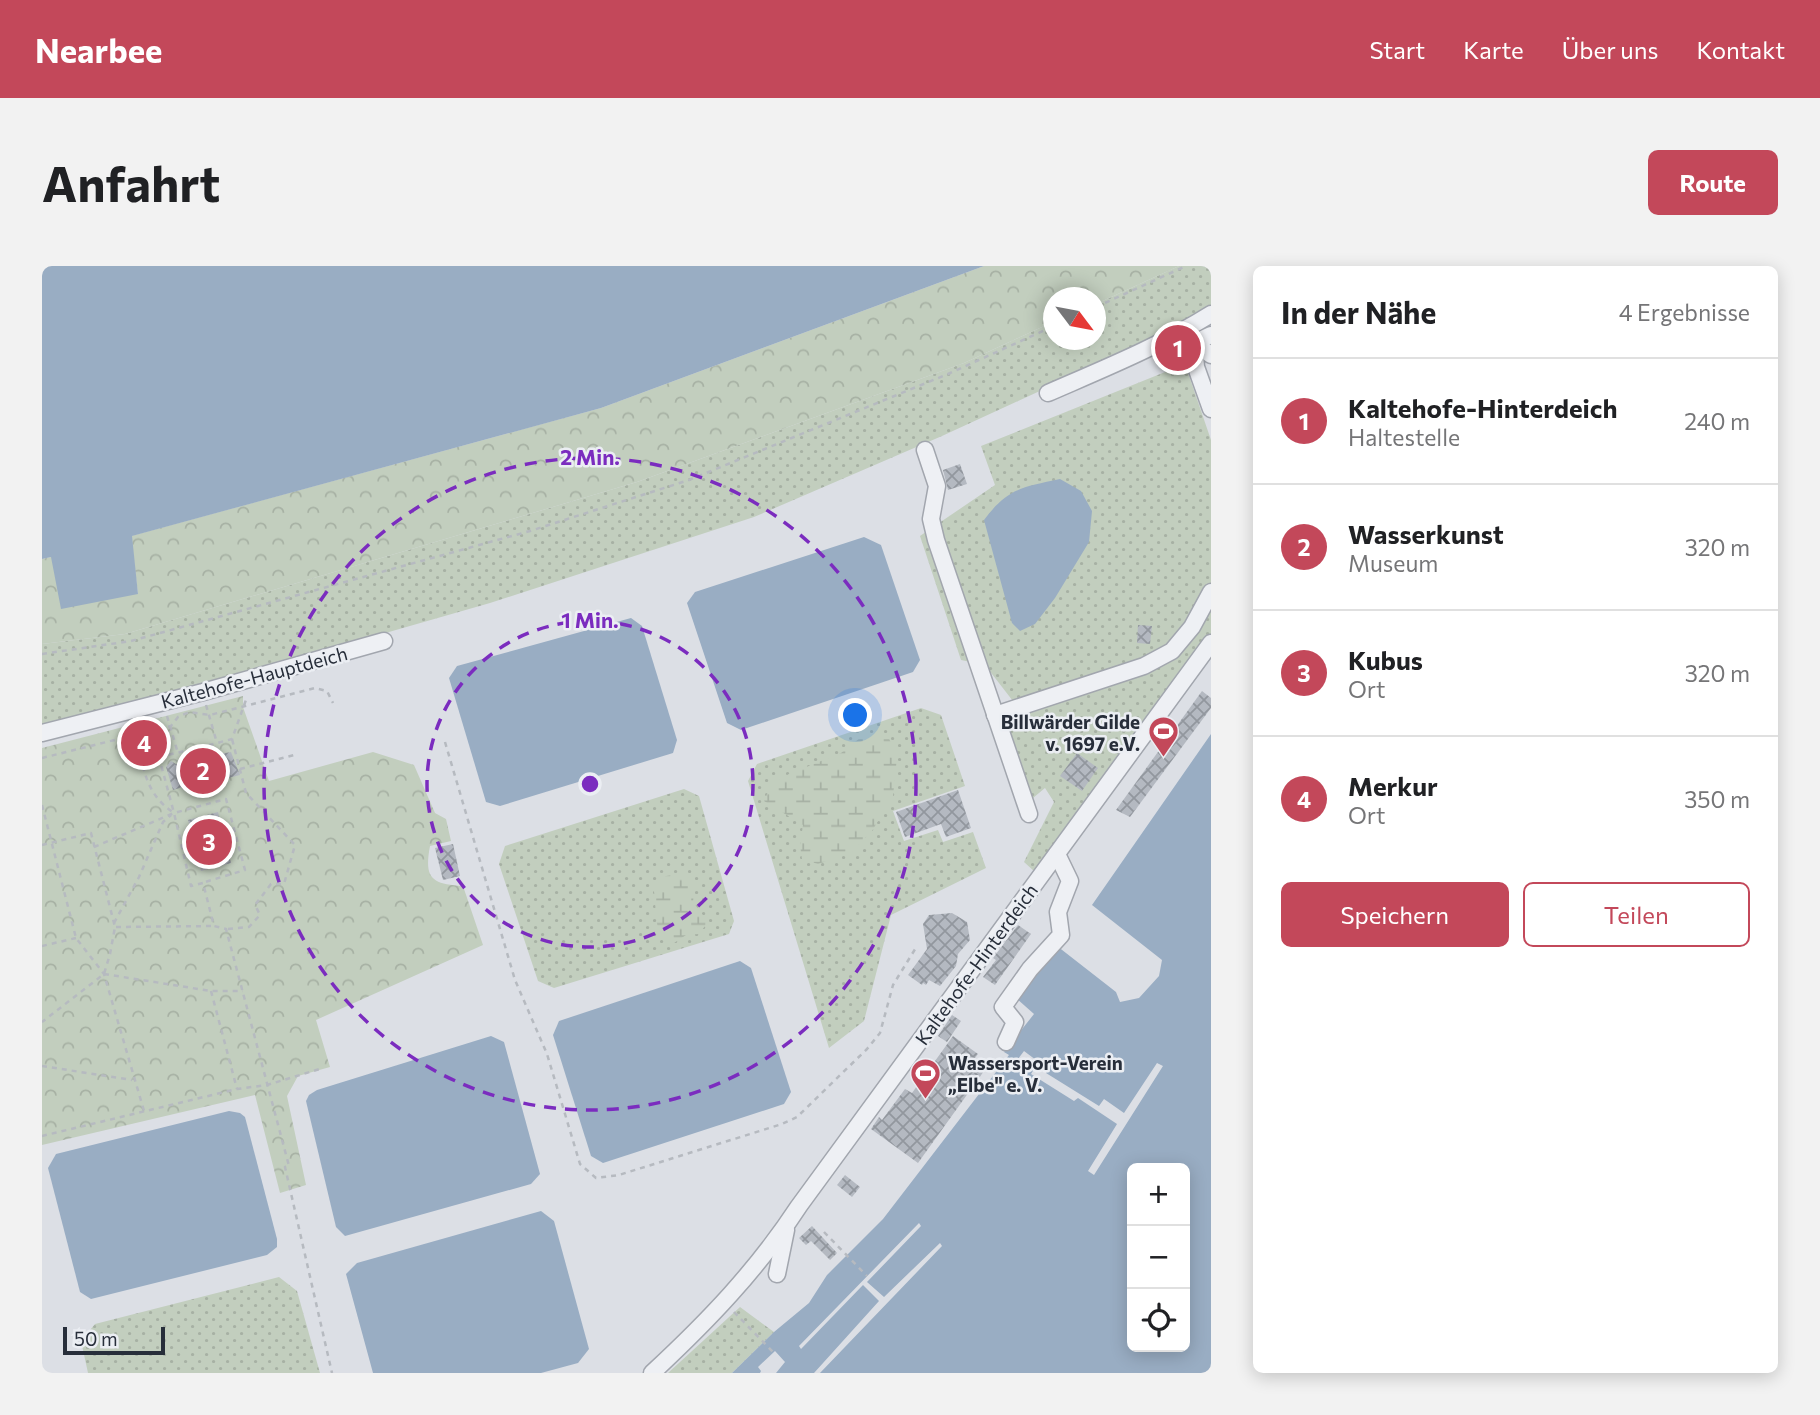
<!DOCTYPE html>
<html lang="de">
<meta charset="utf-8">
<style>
body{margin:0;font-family:Commissioner,sans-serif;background:#f2f2f2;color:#202124}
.controls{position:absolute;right:21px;bottom:21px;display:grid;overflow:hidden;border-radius:10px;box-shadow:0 4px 18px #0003}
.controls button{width:63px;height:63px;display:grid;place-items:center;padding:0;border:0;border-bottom:2px solid #e0e0e0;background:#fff;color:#202124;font:35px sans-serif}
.compass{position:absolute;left:1001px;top:21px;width:63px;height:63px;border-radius:50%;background:#fff;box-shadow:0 4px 18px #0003;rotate:122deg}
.scale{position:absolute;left:21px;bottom:18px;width:102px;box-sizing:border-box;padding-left:7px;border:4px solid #272e3a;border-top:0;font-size:19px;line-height:24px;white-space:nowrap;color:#272e3a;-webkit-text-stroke:5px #ebeef3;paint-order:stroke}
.you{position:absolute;left:814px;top:450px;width:24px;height:24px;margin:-18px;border:5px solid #fff;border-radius:50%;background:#1a73e8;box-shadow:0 0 0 10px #1a73e833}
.badge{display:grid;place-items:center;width:46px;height:46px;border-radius:50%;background:#c3485a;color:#fff;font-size:23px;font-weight:700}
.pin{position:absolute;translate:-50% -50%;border:4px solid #fff;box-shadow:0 2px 7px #0006}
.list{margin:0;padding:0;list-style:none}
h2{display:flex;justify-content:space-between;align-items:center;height:91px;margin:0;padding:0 28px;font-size:30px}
h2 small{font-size:23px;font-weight:400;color:#757577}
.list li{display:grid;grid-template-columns:46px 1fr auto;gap:21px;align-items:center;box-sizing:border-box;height:126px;padding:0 28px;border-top:2px solid #e0e0e0}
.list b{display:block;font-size:26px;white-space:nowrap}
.list p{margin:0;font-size:23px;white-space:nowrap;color:#757577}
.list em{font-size:23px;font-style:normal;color:#757577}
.actions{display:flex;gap:14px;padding:21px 28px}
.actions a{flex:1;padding:16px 0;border:2px solid #c3485a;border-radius:10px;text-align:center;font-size:24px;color:#c3485a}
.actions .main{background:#c3485a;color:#fff}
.icon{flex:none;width:38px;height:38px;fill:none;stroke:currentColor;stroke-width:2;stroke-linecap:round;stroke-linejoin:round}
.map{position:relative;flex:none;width:1169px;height:1107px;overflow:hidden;border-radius:10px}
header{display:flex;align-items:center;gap:42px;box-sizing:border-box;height:98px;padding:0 35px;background:#c3485a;color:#fff}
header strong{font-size:33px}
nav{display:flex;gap:38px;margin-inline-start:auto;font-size:24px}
.intro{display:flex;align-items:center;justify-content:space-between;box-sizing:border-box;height:168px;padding:0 42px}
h1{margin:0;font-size:49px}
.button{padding:18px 32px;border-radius:10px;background:#c3485a;color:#fff;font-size:24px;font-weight:700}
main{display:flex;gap:42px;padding:0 42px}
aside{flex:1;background:#fff;border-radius:10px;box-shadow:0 4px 18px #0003}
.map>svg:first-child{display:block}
.grass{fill:url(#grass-dots)}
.forest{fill:url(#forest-crowns)}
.wetland{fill:url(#wetland-marsh)}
.water{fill:#99adc3;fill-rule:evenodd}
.pier{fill:#dcdfe5}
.building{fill:url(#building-cross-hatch)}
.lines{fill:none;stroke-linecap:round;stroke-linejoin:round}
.minor-casing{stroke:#a2a6ae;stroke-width:19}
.path{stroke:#b6bac0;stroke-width:2.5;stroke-dasharray:5 5;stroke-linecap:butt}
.minor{stroke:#eef0f4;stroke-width:16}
.ring{fill:none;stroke:#7b2cbf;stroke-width:3.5;stroke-dasharray:12 9}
.labels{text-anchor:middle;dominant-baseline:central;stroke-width:5;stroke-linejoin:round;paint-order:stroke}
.street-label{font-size:19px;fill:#272e3a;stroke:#ebeef3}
.poi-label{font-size:19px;font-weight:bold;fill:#272e3a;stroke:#ebeef3;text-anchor:end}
.centre{fill:#7b2cbf;stroke:#ebeef3;stroke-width:3.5}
.ring-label{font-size:21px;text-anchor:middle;font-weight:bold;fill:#7b2cbf;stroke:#ebeef3;stroke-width:5;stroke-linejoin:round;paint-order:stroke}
</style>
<header>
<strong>Nearbee</strong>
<nav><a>Start</a><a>Karte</a><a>Über uns</a><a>Kontakt</a></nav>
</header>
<div class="intro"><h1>Anfahrt</h1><a class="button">Route</a></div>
<main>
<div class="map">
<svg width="1169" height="1107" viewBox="0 0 1169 1107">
<defs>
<pattern id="grass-dots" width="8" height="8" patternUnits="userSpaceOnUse" patternTransform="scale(1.75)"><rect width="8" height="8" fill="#c2cebe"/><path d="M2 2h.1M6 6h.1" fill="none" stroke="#a7b1a4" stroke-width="1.8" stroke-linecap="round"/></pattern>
<pattern id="forest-crowns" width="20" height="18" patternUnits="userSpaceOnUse" patternTransform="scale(1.75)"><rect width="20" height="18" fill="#c2cebe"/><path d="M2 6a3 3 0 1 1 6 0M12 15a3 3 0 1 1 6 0" fill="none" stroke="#a7b1a4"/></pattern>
<pattern id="wetland-marsh" width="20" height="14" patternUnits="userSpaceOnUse" patternTransform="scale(1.75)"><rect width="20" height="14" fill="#c2cebe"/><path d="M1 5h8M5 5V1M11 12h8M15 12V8" fill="none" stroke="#a7b1a4"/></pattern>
<pattern id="building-cross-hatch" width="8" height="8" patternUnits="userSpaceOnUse" patternTransform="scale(1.75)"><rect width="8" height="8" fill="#b4b9c1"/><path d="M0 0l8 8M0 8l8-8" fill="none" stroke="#92979e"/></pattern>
</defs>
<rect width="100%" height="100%" fill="#dcdfe5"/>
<g class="grass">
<polygon points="1137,0 1169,0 1169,41 1104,76 900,170 712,251 448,337 155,421 0,458 0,378 83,368 595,216 922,97 1011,56 1012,74 1054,74 1054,38"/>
<polygon points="1143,98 1169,174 1169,370 993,606 982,596 1012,536 1003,522 985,537 963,469 974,439 943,399 919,394 878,270 953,219 939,180"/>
<polygon points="879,442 899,449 923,520 851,545 862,575 896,564 901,576 931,566 944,602 849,649 822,755 787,782 706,515 715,498"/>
<polygon points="642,523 657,530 692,655 687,668 512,722 496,715 457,598 463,580"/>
<polygon points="237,1011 255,1025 278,1107 46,1107 39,1075 53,1058"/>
<polygon points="698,1041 732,1066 690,1107 626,1107"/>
</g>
<g class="forest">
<polygon points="942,0 1137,0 1054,38 1054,32 1012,32 1011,56 922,97 595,216 83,368 0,378 0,293 9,291 96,328 89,270 559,142"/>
<path d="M 201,430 L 201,441 L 227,515 L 331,486 L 372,499 L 393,547 L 404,553 L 409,575 L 388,580 C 382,612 389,618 421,620 L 441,679 L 274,754 L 288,801 L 256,810 L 245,830 L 264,919 L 238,927 L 213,829 L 0,879 L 0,482 Z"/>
</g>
<g class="wetland">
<polygon points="823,468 845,468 855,491 851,530 830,565 810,586 776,598 760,593 758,579 761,559 722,535 730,517 747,508 799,487"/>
<path d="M 641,607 L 653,616 L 651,636 L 666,656 L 657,668 L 644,669 L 629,679 L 618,671 C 613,654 614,636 611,618 L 624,610 Z"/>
</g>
<g class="water">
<polygon points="0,0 942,0 559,142 90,270 96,328 19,343 9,291 0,293"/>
<path d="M 1018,213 L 1039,225 L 1050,245 L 1047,276 L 1013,332 L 993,358 L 978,365 L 970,357 L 942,254 C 966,222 981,221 1018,213 Z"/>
<polygon points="822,271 839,279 878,394 871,406 699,464 685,457 645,337 653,326"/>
<polygon points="589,352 600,360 635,474 631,487 458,540 444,536 407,412 415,400"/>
<path d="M 1169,468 L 1169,1107 L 690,1107 L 732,1066 L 767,1037 L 785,1009 L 841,953 L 967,789 L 962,786 L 992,748 L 974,732 L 1015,680 L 1074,726 L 1078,736 L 1097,732 L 1117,710 L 1120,694 L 1050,639 ZM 1090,902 L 1143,902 L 1143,1081 L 1090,1081 Z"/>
<polygon points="698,695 709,702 749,826 742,838 561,897 549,890 511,769 517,755"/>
<polygon points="449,770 462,776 498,908 489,918 303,970 294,961 264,835 267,829 275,824"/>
<polygon points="187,845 198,847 203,851 235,973 235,981 225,989 49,1033 38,1026 6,902 14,888"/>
<polygon points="499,945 512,955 547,1083 536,1097 499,1107 331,1107 304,1008 315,997"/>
</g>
<g class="pier">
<polygon points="982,785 1006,803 1004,807 1057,840 1062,833 1082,847 1115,797 1121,800 1052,909 1046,905 1075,858 1036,832 1032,835 989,808 992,803 976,793"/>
<polygon points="877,957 879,960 825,1016 842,1031 898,977 900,980 778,1107 772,1107 837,1035 821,1019 759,1083 757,1080"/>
<polygon points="733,1085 743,1096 734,1107 718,1107 719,1105 716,1101"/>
</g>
<g class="building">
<polygon points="918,198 925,218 906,224 901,204"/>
<polygon points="1096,359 1110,360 1108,378 1095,377"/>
<polygon points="1160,425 1169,432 1169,442 1088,551 1074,544"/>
<polygon points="171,486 172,489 189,486 198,509 178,514 179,518 168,521 166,514 131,524 124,501 129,495 134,498 160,492 159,489"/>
<polygon points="1035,487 1056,502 1040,525 1018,510"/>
<polygon points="916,524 929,562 904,571 899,558 863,571 854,546"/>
<polygon points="176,546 189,597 159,605 146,554"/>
<polygon points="411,578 418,610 401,614 393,582"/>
<polygon points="910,647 925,656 928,674 916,688 914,700 898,720 887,714 884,719 881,717 880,719 866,709 885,683 881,658 887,649"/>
<polygon points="976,659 989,668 953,719 941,711 954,694 951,692"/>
<polygon points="910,749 919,755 905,776 896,770"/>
<polygon points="911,770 936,788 930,796 942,805 876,897 829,863 837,851 840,854 863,823 870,827"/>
<polygon points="803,909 818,921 810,931 795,919"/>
<polygon points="770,960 795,987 788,994 769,975 764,979 757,972"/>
</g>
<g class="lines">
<defs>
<g id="minor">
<polyline points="1145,63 1152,77 1154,101 1169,143"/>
<polyline points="1152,77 1169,89"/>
<polyline points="1152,77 1169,69"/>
<path d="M 1006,127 C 1061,103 1118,80 1169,48"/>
<polyline points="883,184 895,220 889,253 894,274 987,548"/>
<polyline points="953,449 1102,400 1130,385 1150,361 1169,326"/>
<polyline points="0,467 161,426 342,375"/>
<polyline points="964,776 973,756 961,741 988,703 1019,669 1016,646 1028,615 1015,588"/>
<polyline points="735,1008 744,964"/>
<path d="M 610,1107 C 666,1055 715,1004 757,940 L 1169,377"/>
</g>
</defs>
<use href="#minor" class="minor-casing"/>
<g class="path">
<polyline points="1054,41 1144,0"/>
<polyline points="0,388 89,375 488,265 647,214 906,108 1012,60"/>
<polyline points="164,439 175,477"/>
<polyline points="125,450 136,487"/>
<path d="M 88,463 L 93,468 C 102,501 102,527 132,547 L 149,620 L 161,617 L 172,660 L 184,663 L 247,900 L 243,901 L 290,1107"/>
<polyline points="95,470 117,491 132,547"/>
<polyline points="403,476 473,714 505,788 538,898 554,912 577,909 740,858 755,851 825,783 838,767 851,719 875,680"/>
<polyline points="166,487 164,480 190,473 205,431"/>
<polyline points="117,491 164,480"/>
<polyline points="0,492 129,460 136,451 147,446 168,449 273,422 285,425 291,437"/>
<polyline points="198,503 256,488"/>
<polyline points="0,539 34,672 62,708 102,845"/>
<polyline points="0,579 49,567 73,661 68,688 62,708 0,756"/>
<polyline points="52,581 132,547 184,533 203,604 163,616"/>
<polyline points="72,657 97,611 121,556 129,549"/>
<polyline points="74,661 172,660"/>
<polyline points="186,663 207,661 218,649 213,639 229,618 242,618 253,579 204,527 190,473"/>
<polyline points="0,680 34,672"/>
<polyline points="62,708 169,725 201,725"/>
<polyline points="169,725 195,823"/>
<polyline points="0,800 90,814"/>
<polyline points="0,870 195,823 225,819 281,802"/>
<polyline points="782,966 825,1010"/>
<polyline points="692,1046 731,1086"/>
</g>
<use href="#minor" class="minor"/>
</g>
<g class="ring">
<circle cx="548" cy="518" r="163"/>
<circle cx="548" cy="518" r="326"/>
</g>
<defs>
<symbol id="stadium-pin" viewBox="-11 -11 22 30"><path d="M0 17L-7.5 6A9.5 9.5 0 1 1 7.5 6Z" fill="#c3485a" stroke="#ebeef3"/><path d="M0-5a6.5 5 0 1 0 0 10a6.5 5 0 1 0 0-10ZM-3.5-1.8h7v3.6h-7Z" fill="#fff"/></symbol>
</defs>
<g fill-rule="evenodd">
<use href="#stadium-pin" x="1104" y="448" width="35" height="47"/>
<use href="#stadium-pin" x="866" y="790" width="35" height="47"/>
</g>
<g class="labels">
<g class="street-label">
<text transform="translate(212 411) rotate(-15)">Kaltehofe-Hauptdeich</text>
<text transform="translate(934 698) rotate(-54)">Kaltehofe-Hinterdeich</text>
</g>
<g class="poi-label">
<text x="1098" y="455">Billwärder Gilde<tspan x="1098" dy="22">v. 1697 e.V.</tspan></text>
<text x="906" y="796" text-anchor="start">Wassersport-Verein<tspan x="906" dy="22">„Elbe" e. V.</tspan></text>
</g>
</g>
<circle cx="548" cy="518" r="10" class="centre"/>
<g class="ring-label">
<text x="548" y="199">2 Min.</text>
<text x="548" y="362">1 Min.</text>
</g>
</svg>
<div class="controls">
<button>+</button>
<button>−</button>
<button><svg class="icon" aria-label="locate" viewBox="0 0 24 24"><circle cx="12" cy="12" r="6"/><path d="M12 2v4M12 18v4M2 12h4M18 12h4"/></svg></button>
</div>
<svg class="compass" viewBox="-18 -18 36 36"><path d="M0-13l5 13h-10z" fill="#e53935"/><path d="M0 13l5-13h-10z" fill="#757577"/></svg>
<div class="scale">50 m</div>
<div class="you"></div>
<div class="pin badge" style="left:1136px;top:82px">1</div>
<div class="pin badge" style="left:161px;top:505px">2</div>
<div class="pin badge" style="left:167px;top:576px">3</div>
<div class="pin badge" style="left:102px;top:477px">4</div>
</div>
<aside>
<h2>In der Nähe<small>4 Ergebnisse</small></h2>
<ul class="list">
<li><span class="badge">1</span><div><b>Kaltehofe-Hinterdeich</b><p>Haltestelle</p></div><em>240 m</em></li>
<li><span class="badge">2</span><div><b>Wasserkunst</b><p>Museum</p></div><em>320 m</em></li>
<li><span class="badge">3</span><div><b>Kubus</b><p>Ort</p></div><em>320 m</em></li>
<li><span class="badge">4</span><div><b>Merkur</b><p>Ort</p></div><em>350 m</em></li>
</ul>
<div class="actions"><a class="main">Speichern</a><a>Teilen</a></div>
</aside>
</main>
